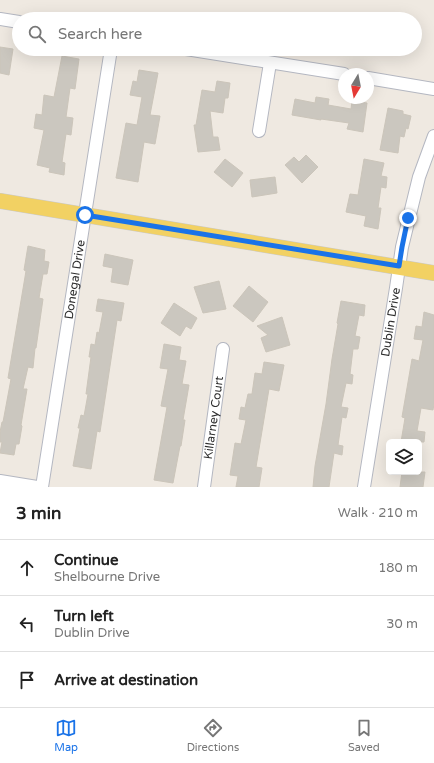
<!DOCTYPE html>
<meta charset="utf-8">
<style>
body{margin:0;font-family:"Varela Round",sans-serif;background:#f6f6f6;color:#222}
.controls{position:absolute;right:12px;bottom:12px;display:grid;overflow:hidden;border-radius:6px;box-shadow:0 4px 16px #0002}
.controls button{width:36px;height:36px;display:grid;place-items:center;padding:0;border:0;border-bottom:1px solid #e0e0e0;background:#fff;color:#222;font:20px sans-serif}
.compass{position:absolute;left:338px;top:68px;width:36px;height:36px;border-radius:50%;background:#fff;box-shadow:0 4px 16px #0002;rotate:190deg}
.stop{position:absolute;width:12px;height:12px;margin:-9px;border:3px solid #1a73e8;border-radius:50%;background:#fff}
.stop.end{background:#1a73e8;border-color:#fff;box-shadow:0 1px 4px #0008}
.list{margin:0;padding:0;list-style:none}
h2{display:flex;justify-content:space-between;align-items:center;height:52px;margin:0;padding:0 16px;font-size:17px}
h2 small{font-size:13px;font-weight:400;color:#767676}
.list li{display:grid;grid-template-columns:26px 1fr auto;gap:12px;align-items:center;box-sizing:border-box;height:56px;padding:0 16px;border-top:1px solid #e0e0e0}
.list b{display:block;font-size:15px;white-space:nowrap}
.list p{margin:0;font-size:13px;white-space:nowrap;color:#767676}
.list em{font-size:13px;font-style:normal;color:#767676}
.icon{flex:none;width:22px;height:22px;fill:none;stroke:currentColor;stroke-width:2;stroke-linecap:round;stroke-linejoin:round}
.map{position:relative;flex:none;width:434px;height:487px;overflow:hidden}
.search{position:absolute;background:#fff;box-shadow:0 4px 16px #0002;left:12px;right:12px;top:12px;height:44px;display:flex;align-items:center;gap:10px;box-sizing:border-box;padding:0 14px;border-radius:22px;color:#767676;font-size:15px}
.sheet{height:220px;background:#fff}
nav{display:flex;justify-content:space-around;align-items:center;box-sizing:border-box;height:56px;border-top:1px solid #e0e0e0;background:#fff;font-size:11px;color:#767676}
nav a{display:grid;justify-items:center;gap:2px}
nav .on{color:#1a73e8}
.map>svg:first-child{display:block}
.building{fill:#cbc7bf;stroke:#cbc5ba}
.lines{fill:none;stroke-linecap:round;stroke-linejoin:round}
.minor-casing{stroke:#b4b7c1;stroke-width:14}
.major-casing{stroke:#c9c9c9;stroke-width:16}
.minor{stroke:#fff;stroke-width:12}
.major{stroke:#f2d163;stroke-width:15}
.route{stroke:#1a73e8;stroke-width:5}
.labels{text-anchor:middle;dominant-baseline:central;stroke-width:3.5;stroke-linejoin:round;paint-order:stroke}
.street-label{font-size:12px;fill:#2e2e2e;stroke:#fff}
</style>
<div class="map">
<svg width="434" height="487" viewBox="0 0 434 487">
<rect width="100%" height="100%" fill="#efe9e1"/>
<g class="building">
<polygon points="0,47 13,49 9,75 0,73"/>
<polygon points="62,56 79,59 75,89 70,88 66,117 73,118 71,135 66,134 62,162 65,163 64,175 49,172 50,168 37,165 44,130 34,128 36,114 42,115 44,95 54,97"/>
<polygon points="139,70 158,73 150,115 160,116 155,144 144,142 138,182 116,178 126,123 137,125 142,97 130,95 133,81 137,82"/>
<polygon points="217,81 230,83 228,98 225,98 223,113 210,111 213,137 218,137 220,150 198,152 194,125 196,125 202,90 215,92"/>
<polygon points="316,97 329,99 328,105 351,109 352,101 367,103 363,132 347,129 349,123 321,119 321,120 292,115 295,99 315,103"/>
<polygon points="388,108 403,111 403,114 411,116 408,129 406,128 404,137 400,136 398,153 380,150"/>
<polygon points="306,155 318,167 302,183 285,165 294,157 299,162"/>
<polygon points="225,159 243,173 232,187 214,172"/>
<polygon points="364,159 384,163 381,176 387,177 386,188 381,187 378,208 381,208 378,229 364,226 366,216 346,212 350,194 358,195"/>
<polygon points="275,177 277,193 252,197 250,180"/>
<polygon points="28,246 45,250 44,261 49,262 47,274 43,274 39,298 43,299 36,348 35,348 33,368 28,367 23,389 27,389 21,425 22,426 19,444 16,444 14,455 0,453 2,442 0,442 0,432 2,422 3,422 11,379 8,378 26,271 24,270"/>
<polygon points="105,254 133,260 128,285 111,282 113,268 103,266"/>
<polygon points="219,281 226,309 203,313 194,287"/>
<polygon points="249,286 268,302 253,322 233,306"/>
<polygon points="98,299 124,303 121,321 117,320 100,432 97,431 91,469 73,466 80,428 78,428 81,415 84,416 88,394 86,394 91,357 89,357 91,344 95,345 97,332 99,333 103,312 96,311"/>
<polygon points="341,301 365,305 364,316 359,315 355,336 360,337 358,349 353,349 350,374 353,375 352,384 346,383 341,407 348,408 346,418 342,417 338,445 343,446 342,455 334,453 329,487 313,487 315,466 326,404 332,359 338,324 337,323"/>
<polygon points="174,303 197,318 191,329 186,326 180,336 161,323"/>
<polygon points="424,312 434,315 434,404 433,410 421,408 417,431 425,432 424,442 401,442 405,418 402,417 412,359 419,361 423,340 414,339 416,326 422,327"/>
<polygon points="282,317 290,345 266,352 261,338 268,335 257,326"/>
<polygon points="164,344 181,347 179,360 186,361 182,384 189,385 183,420 185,420 181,446 180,446 173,483 154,480 167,407 161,406 168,369 160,368"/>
<polygon points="264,362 284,365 279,391 269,389 256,467 262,468 259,487 236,487 238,476 230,475 235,443 241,444 246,420 239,419 241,407 245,408 248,394 252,394 255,373 262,374"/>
<polygon points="402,472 425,472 423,487 400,487"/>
</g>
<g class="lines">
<defs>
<g id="minor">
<polyline points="0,19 19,22"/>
<polyline points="186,49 344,74"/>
<polyline points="368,78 434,89"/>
<polyline points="259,131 270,63"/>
<polyline points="0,481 37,487"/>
<path id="s1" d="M 42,487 L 111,49"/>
<path id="s2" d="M 204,487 L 223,349"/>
<path id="s3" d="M 364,487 L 396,288 L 402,247 L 419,177 L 434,136"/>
</g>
<polyline id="major" points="0,201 434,273"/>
</defs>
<use href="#minor" class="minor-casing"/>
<use href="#major" class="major-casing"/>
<use href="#minor" class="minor"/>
<use href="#major" class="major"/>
</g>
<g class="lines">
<polyline class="route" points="85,215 399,266 402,247 408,218"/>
</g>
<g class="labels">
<g class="street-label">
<text stroke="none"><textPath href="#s1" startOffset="210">Donegal Drive</textPath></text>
<text stroke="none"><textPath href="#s3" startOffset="167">Dublin Drive</textPath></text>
<text stroke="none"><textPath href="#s2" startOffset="70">Killarney Court</textPath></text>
</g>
</g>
</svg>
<div class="controls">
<button><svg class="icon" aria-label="layers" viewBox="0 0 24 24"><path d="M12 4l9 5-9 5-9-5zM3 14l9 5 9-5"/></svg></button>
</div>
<svg class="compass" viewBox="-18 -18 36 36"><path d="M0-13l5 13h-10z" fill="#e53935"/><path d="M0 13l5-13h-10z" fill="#767676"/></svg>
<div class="stop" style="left:85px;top:215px"></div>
<div class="stop end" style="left:408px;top:218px"></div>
<div class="search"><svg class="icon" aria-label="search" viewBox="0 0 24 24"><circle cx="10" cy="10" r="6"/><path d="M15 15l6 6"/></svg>Search here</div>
</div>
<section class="sheet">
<h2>3 min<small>Walk · 210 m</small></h2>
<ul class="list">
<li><svg class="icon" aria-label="ahead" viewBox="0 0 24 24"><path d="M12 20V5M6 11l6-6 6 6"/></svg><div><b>Continue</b><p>Shelbourne Drive</p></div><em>180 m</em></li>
<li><svg class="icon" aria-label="left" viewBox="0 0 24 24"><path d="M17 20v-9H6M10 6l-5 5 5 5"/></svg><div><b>Turn left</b><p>Dublin Drive</p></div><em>30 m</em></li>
<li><svg class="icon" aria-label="arrive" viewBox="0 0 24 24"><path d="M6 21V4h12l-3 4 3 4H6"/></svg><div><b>Arrive at destination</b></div></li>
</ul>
</section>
<nav>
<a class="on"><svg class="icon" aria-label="map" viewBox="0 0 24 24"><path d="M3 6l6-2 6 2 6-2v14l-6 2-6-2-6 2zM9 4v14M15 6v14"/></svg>Map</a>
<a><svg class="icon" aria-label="directions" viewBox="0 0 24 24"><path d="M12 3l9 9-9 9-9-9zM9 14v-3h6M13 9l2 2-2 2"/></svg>Directions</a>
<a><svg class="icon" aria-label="saved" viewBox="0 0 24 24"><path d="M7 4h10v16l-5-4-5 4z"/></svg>Saved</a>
</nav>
